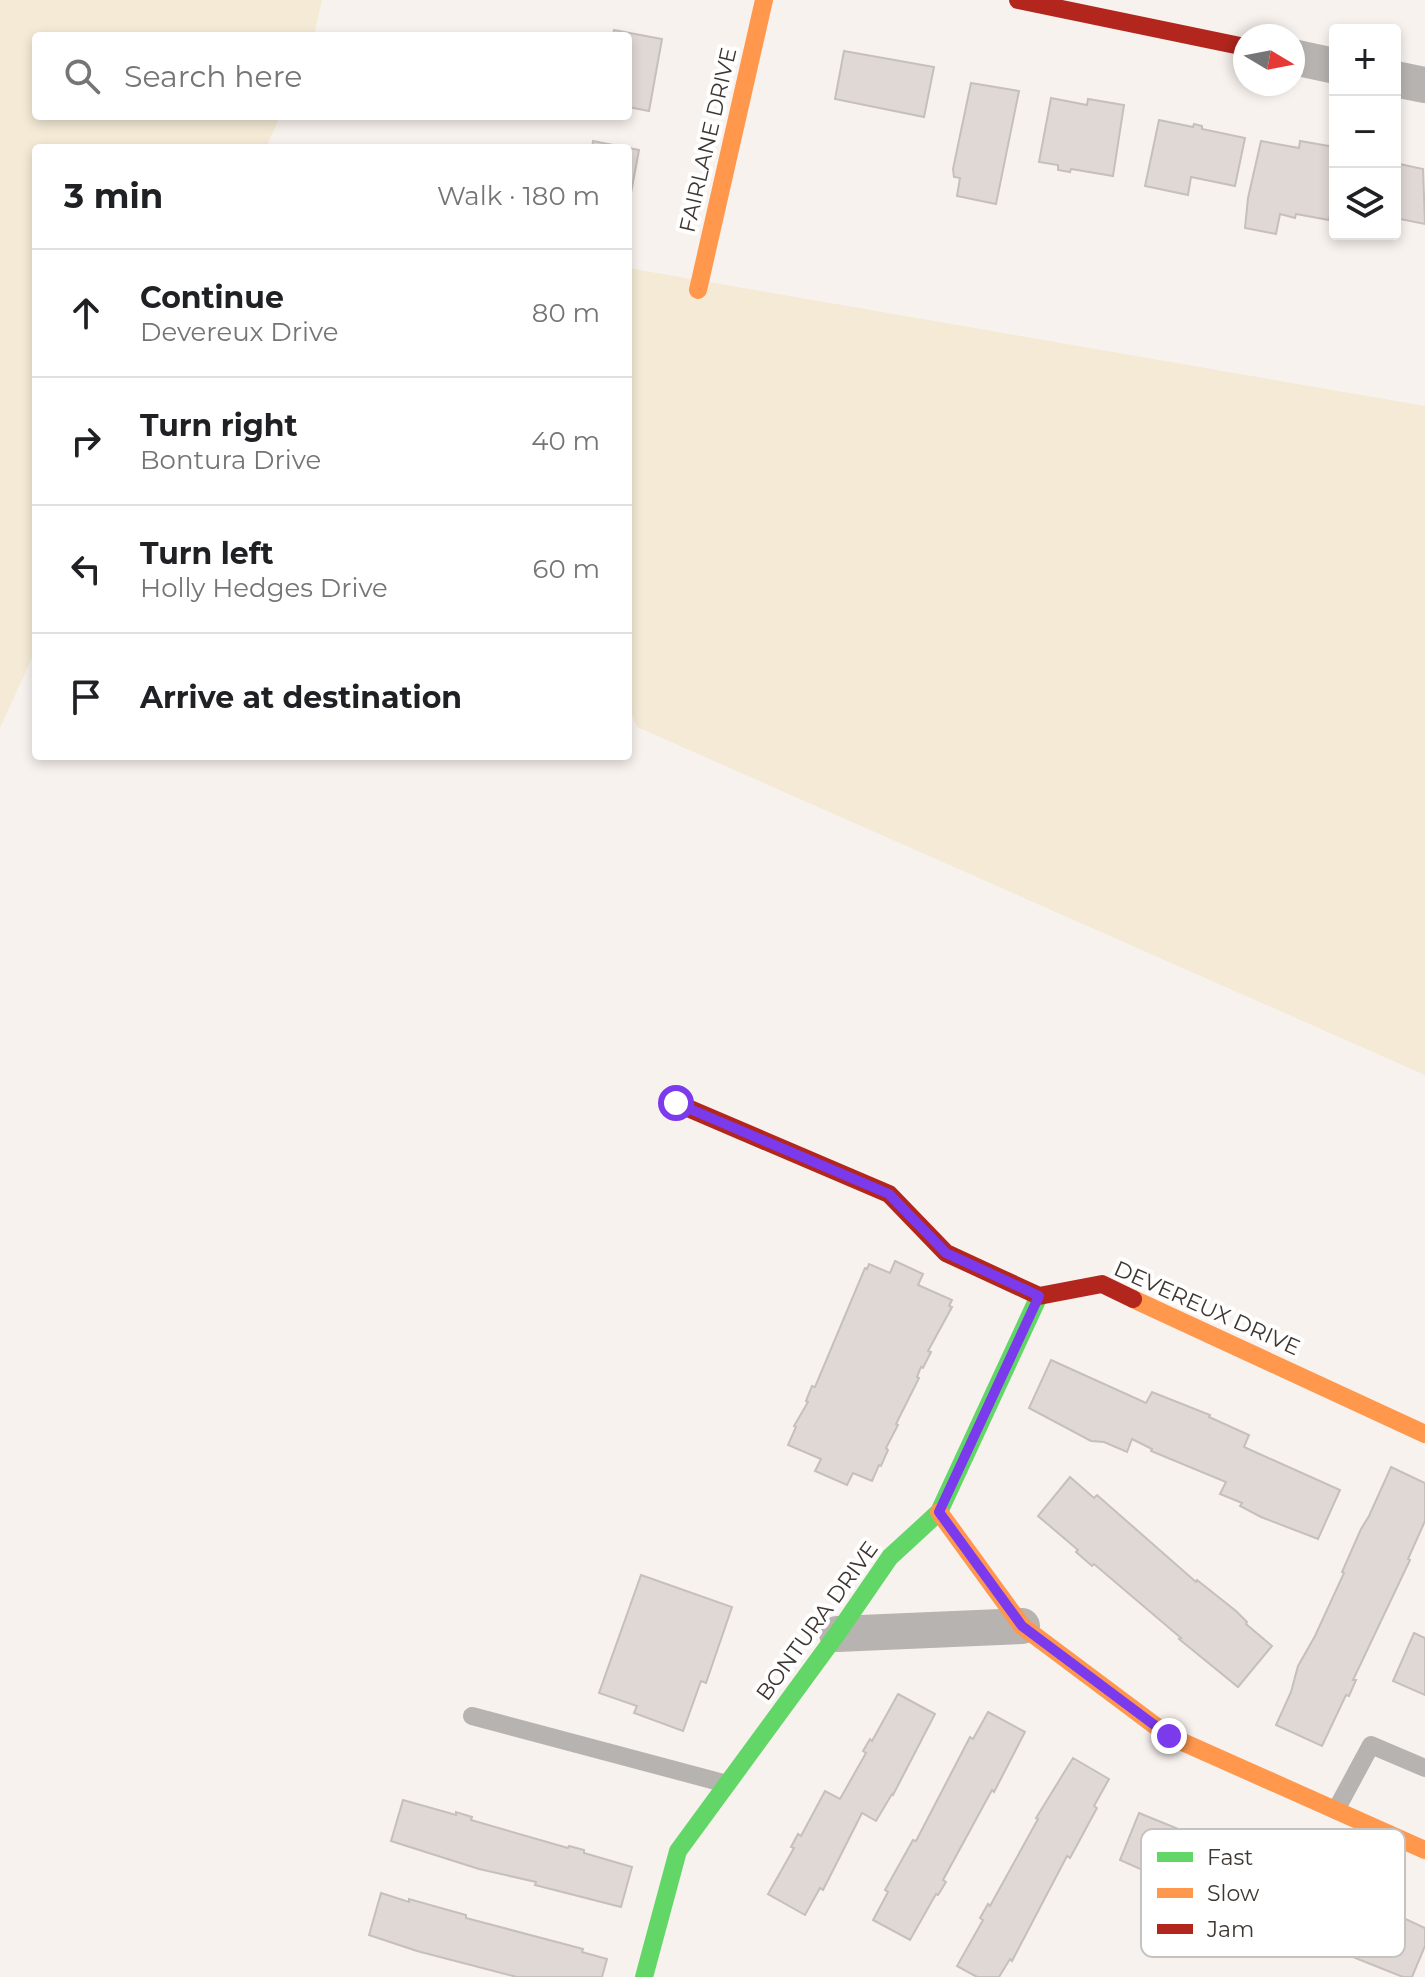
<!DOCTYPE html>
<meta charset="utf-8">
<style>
body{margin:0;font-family:Montserrat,sans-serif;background:#f2f2f2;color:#202124}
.controls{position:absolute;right:24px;top:24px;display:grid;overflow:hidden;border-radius:8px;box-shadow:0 4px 12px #0003}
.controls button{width:72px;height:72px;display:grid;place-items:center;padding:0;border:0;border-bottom:2px solid #e0e0e0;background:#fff;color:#202124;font:40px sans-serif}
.compass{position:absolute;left:1233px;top:24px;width:72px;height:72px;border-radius:50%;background:#fff;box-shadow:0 4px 12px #0003;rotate:100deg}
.stop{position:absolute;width:24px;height:24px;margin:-18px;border:6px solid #7c3aed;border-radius:50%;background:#fff}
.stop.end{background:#7c3aed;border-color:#fff;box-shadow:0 2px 8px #0008}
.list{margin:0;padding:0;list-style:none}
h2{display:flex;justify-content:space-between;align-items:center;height:104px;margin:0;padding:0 32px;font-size:34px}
h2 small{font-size:26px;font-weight:400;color:#757577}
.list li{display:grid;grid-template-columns:52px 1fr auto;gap:24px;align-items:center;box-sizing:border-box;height:128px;padding:0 32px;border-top:2px solid #e0e0e0}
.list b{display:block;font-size:30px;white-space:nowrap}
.list p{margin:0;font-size:26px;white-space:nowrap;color:#757577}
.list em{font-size:26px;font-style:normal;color:#757577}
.icon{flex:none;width:44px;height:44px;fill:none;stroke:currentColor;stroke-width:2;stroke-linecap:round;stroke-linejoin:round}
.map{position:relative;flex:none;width:1425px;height:1977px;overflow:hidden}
.search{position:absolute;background:#fff;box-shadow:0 4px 12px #0003;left:32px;top:32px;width:600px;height:88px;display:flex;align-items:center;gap:20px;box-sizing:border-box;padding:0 28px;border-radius:8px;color:#757577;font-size:30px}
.panel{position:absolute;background:#fff;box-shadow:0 4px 12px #0003;left:32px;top:144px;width:600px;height:616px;border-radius:8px}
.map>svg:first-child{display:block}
.green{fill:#f4ead6}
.building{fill:#e0d8d5;stroke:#c6bfbc;stroke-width:2}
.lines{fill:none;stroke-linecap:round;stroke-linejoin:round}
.lane{stroke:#b7b3b0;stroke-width:18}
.street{stroke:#b7b3b0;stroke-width:36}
.fast{stroke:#63d668;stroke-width:18}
.slow{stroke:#ff974d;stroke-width:18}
.jam{stroke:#b3261e;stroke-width:18}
.route{stroke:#7c3aed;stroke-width:10}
.labels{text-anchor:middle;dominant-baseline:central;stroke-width:8;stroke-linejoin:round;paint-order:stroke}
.street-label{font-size:22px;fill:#3e3631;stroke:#fff}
.key{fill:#fff;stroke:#c5c3c1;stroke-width:2}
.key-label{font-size:22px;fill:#3e3631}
</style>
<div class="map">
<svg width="1425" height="1977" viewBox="0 0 1425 1977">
<rect width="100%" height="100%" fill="#f8f2ee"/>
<g class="green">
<polygon points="0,0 322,0 314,36 36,36 36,116 280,116 266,148 36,148 36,649 0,728"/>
<polygon points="628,268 1425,406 1425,1075 637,727 628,704"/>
</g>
<g class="building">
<polygon points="614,30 662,39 649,111 628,107 628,36 613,36"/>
<polygon points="844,51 934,67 924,117 835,99"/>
<polygon points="971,83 1019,91 996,204 957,196 960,178 954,177 953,169"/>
<polygon points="1051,98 1087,105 1088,99 1124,105 1113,176 1071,169 1070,172 1058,170 1058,165 1039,162"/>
<polygon points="1159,120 1193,127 1194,124 1202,126 1202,129 1245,138 1235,186 1191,177 1188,195 1145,186"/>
<polygon points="593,141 639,150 628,209 628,148 592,148"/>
<polygon points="1261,141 1299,148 1300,141 1335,147 1335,190 1329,220 1296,214 1295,218 1280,214 1276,234 1245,228 1248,198"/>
<polygon points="1395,163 1423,169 1425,224 1395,218"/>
<polygon points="895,1261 923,1274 918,1285 952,1300 949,1306 952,1307 928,1351 931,1352 923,1368 921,1367 917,1377 919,1378 896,1424 898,1425 886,1448 888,1450 881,1466 879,1465 872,1481 853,1473 847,1485 815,1471 821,1459 788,1445 796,1427 794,1426 808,1402 806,1401 812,1386 815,1387 865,1268 867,1269 869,1264 890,1273"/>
<polygon points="1051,1360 1146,1403 1152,1392 1210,1415 1209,1417 1249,1435 1244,1447 1340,1490 1318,1539 1261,1517 1240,1506 1242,1503 1220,1494 1226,1482 1151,1451 1152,1449 1132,1439 1127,1452 1104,1442 1091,1441 1029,1408"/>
<polygon points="1391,1467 1425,1483 1425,1521 1408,1559 1410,1560 1353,1680 1356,1680 1349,1696 1346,1695 1322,1746 1276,1725 1291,1692 1298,1666 1315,1636 1344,1573 1342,1572 1361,1529 1369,1516"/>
<polygon points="1070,1477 1094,1498 1097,1495 1196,1582 1197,1580 1236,1611 1247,1622 1246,1624 1272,1646 1238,1687 1179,1639 1181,1638 1094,1564 1092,1566 1076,1552 1078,1550 1038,1516"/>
<polygon points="641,1575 732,1607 706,1683 701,1681 683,1731 634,1713 637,1706 599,1693"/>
<polygon points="1414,1633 1425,1638 1425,1695 1393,1681"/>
<polygon points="898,1694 935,1714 893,1795 892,1794 876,1821 862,1813 823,1890 820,1888 805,1915 768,1894 794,1848 791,1847 798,1834 801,1836 825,1791 840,1799 866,1753 863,1751 870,1739 872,1741"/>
<polygon points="988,1712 1025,1732 994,1792 992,1790 943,1880 946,1882 938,1895 936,1894 910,1940 873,1920 888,1892 885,1890 913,1840 916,1841 970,1737 973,1739"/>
<polygon points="1073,1758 1109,1779 1094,1806 1097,1808 1070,1858 1067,1856 1012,1961 1010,1959 999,1977 977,1977 957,1966 983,1920 980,1918 988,1904 990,1906 1038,1819 1036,1818"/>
<polygon points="403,1800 456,1815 456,1812 472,1817 471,1820 568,1848 569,1846 584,1850 584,1853 632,1867 621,1907 535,1885 536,1882 479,1869 391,1841"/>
<polygon points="1139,1813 1237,1853 1242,1840 1282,1857 1283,1855 1338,1879 1333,1891 1375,1907 1376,1905 1425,1928 1425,1946 1412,1977 1403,1977 1305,1938 1311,1925 1223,1889 1218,1900 1195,1891 1194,1893 1120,1860"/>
<polygon points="381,1893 409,1902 409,1899 466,1915 466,1918 583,1949 582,1952 607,1959 602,1977 517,1977 417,1951 369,1935"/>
</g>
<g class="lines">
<g class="lane">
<polyline points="472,1716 727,1784"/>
<polyline points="1336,1810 1371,1745 1425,1768"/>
</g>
<g class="street">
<polyline points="1293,57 1335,66"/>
<polyline points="1395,79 1425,85"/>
<polyline points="837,1634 1022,1626"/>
</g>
<polyline class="fast" points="644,1977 678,1851 837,1634 890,1557 939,1512 1039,1296"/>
<g class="slow">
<polyline points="698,290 764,0"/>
<polyline points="1133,1299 1425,1434"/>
<polyline points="939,1512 1022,1626 1169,1736 1425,1850"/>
</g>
<g class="jam">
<polyline points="1018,0 1245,47"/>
<polyline points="676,1103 889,1194 946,1253 1039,1296 1102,1284 1133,1299"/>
</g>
</g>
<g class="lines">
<polyline class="route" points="676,1103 889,1194 946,1253 1039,1296 939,1512 1022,1626 1169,1736"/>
</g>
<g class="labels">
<g class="street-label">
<text transform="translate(708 140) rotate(-77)">FAIRLANE DRIVE</text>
<text transform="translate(1207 1308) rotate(24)">DEVEREUX DRIVE</text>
<text transform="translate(817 1621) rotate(-54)">BONTURA DRIVE</text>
</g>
</g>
<rect x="1141" y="1829" width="264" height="128" rx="12" class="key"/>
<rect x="1157" y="1852" width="36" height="10" fill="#63d668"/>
<rect x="1157" y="1888" width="36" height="10" fill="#ff974d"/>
<rect x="1157" y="1924" width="36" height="10" fill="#b3261e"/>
<g class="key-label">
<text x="1207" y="1865">Fast</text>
<text x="1207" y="1901">Slow</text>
<text x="1207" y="1937">Jam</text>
</g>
</svg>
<div class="controls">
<button>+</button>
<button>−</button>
<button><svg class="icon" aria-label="layers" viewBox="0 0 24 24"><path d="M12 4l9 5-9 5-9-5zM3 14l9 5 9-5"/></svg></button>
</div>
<svg class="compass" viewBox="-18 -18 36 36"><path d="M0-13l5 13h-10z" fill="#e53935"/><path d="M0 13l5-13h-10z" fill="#757577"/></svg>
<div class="stop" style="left:676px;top:1103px"></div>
<div class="stop end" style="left:1169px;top:1736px"></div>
<div class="search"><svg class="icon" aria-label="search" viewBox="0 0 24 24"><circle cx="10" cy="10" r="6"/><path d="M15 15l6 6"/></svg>Search here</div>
<section class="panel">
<h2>3 min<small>Walk · 180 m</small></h2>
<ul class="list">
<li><svg class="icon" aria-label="ahead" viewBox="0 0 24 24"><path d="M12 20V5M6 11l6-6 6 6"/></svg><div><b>Continue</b><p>Devereux Drive</p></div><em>80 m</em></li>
<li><svg class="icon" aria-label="right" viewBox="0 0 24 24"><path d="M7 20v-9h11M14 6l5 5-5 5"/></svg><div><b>Turn right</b><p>Bontura Drive</p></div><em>40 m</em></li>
<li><svg class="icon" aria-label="left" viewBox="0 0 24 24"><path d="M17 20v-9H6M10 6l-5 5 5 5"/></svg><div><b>Turn left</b><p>Holly Hedges Drive</p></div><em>60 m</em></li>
<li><svg class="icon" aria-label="arrive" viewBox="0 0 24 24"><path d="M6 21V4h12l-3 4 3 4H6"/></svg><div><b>Arrive at destination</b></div></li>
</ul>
</section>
</div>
